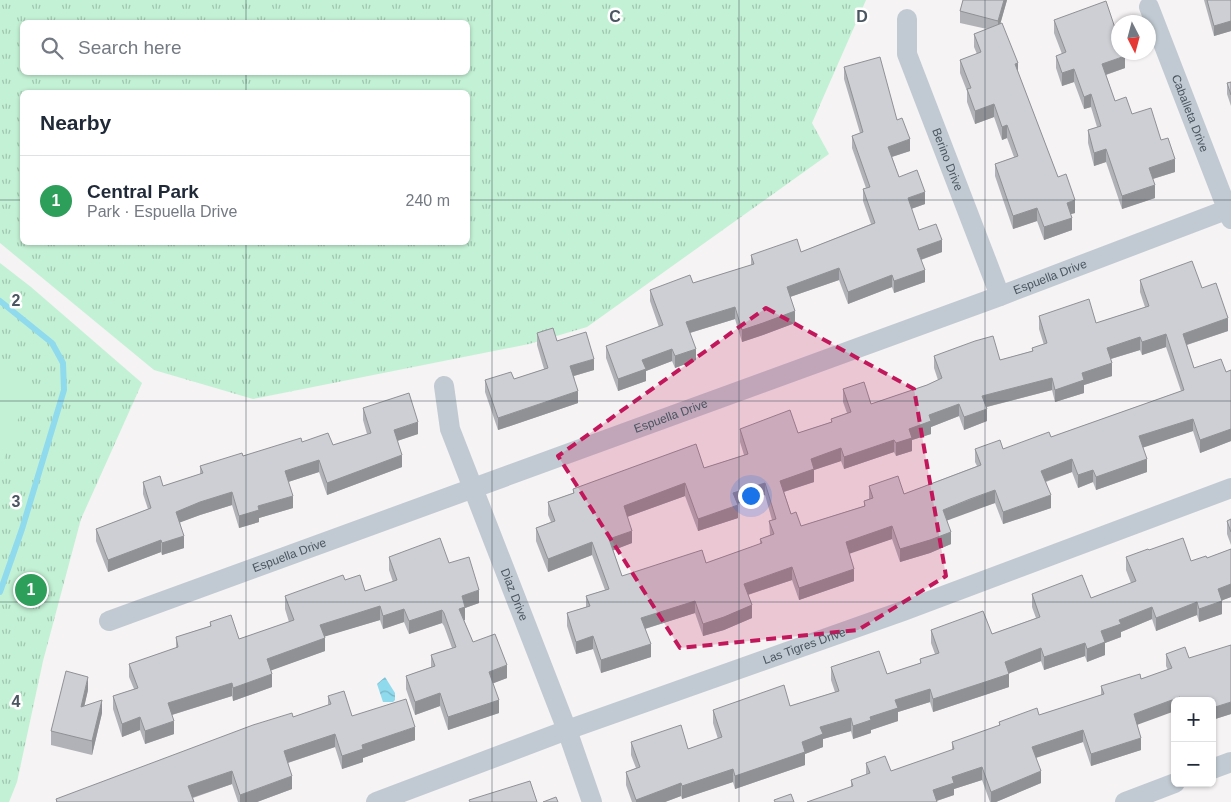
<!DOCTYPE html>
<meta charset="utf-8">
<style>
body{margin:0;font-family:Helvetica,sans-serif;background:#f6f6f7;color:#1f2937}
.controls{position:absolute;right:15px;bottom:15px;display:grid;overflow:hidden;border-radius:8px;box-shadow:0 1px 4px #0004}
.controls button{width:45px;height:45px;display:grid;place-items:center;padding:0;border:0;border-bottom:1px solid #e0e1e3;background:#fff;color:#1f2937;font:25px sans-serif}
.compass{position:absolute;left:1111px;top:15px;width:45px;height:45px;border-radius:50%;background:#fff;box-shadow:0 1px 4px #0004;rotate:174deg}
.you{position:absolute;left:750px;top:495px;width:18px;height:18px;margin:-12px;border:4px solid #fff;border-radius:50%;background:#1a73e8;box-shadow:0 0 0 8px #1a73e833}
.badge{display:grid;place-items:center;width:32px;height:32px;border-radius:50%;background:#db2777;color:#fff;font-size:16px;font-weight:700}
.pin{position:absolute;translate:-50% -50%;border:2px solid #fff;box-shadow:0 1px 5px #0006}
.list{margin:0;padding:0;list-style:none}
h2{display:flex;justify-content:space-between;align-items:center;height:65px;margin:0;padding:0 20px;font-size:21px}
h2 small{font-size:16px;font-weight:400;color:#747a83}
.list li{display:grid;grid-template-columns:32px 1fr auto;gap:15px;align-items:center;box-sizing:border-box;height:90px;padding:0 20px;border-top:1px solid #e0e1e3}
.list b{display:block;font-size:19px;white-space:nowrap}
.list p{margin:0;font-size:16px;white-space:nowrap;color:#747a83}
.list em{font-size:16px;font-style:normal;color:#747a83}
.icon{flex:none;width:28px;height:28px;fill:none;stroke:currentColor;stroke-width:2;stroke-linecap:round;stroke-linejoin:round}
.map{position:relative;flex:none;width:1231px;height:802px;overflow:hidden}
.search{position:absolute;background:#fff;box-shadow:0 1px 4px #0004;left:20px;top:20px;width:450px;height:55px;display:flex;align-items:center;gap:12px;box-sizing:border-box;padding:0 18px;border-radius:8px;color:#747a83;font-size:19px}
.panel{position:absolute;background:#fff;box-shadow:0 1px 4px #0004;left:20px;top:90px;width:450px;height:155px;border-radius:8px}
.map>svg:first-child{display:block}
.grass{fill:url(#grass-tufts);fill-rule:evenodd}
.pitch{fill:#c3f1d5}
.water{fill:url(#water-waves)}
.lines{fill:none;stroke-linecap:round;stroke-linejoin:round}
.stream{stroke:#90daee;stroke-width:6}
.minor{stroke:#c1cad2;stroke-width:20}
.wall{fill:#b0b2b7;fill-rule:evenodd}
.shaded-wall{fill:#909195}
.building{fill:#cdcfd5;stroke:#909195;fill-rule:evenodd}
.marked{fill:#c2185b;fill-opacity:0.2;stroke:#c2185b;stroke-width:4;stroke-dasharray:10 6;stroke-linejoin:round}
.grid{fill:none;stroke:#4a5661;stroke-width:1;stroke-opacity:0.55}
.labels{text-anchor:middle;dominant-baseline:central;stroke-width:5;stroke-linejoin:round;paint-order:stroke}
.street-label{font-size:12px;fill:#4a5661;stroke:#fff}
.grid-label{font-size:16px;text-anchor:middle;font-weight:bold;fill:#4a5661;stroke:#fff;stroke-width:5;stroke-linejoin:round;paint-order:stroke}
</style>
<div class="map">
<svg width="1231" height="802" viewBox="0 0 1231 802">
<defs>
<pattern id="grass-tufts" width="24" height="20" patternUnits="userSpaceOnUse" patternTransform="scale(1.25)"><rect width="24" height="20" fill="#c3f1d5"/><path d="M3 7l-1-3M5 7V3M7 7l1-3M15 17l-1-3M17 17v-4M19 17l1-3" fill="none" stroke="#a0c6b0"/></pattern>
<pattern id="water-waves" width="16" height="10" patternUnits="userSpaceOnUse" patternTransform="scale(1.25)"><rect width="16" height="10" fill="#90daee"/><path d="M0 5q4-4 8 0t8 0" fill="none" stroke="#78b4c4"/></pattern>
</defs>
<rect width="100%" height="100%" fill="#f5f3f3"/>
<g class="grass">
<path d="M 0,0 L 866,0 L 812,123 L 829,154 L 587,327 L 529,344 L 253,399 L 154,370 L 0,243 ZM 22,22 L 468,22 L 468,72 L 22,72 ZM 22,92 L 468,92 L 468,242 L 22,242 Z"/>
<polygon points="0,263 31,287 142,383 81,519 43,661 17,782 9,802 0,802"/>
</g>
<polygon class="pitch" points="0,365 33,376 0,471"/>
<polygon class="water" points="385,677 395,693 395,700 393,702 383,702 377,684"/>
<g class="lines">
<polyline class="stream" points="0,301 52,343 63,363 64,390 22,529 0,592"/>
<g class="minor">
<path id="s1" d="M 1149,7 L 1231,219"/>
<path id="s2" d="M 907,19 L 907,54 L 1000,296"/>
<path id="s3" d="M 444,386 L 450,429 L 567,730 L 592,802"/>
<path id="s4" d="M 109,621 L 1000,296 L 1231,208"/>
<polyline points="1212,769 1231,762"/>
<path id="s5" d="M 376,802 L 567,730 L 903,611 L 1231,488"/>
<polyline points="1125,802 1175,783"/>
</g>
</g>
<g class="wall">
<polygon points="963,0 1007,0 1000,24 1018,72 1058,177 1075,213 1071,214 1072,230 1044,240 1037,221 1013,229 995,176 995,164 1014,157 1007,138 1002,140 994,117 975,124 967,102 967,91 960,73 960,60 977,54 974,47 974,34 987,29 960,23 960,11"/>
<polygon points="1204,0 1231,0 1231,31 1214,36"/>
<polygon points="1054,20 1125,68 1106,75 1115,101 1132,114 1161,140 1175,172 1153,179 1155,198 1122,209 1106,162 1094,166 1088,143 1088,130 1097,127 1091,107 1084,109 1074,82 1062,86 1056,68 1056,56 1062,54 1054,33"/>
<polygon points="844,67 897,120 910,151 892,157 899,177 925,204 911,209 919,230 942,252 921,260 925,282 894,293 892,287 848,304 839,280 790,297 795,323 763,335 742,342 735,319 690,333 696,360 675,368 672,361 646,371 646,381 618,391 606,358 606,346 659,327 650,301 650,290 693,283 751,265 751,255 801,252 871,224 863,201 863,189 866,188 852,148 852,136 860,133 844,79"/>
<polygon points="1231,82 1231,106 1227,94 1227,83"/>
<path d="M 1140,280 L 1202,288 L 1228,331 L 1187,345 L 1194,368 L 1226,372 L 1231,370 L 1231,441 L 1200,453 L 1193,431 L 1143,447 L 1147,472 L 1096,490 L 1093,482 L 1078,488 L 1072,472 L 1046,482 L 1051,508 L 1003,524 L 995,503 L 970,511 L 947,520 L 951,544 L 930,553 L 900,562 L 892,539 L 849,553 L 854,581 L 799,600 L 792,580 L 748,595 L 752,618 L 724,630 L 703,636 L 695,613 L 645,629 L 651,657 L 601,673 L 593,649 L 576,654 L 567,626 L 567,613 L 586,607 L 586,596 L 605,590 L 592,555 L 548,572 L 536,541 L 536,528 L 551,522 L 548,515 L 548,502 L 573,493 L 573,489 L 704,468 L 744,455 L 740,442 L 740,429 L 798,433 L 831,422 L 831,419 L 847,413 L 843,402 L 843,389 L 871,404 L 927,385 L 938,380 L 934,368 L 934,356 L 1000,360 L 1032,351 L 1032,348 L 1044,345 L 1039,329 L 1039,316 L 1096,323 L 1145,307 L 1140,292 ZM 1166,347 L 1181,391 L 1051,437 L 1003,449 L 975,449 L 975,462 L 977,466 L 904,494 L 869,486 L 869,499 L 864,501 L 864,506 L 801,526 L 791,514 L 784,492 L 814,482 L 814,470 L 841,461 L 844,469 L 894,452 L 896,456 L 912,451 L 912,440 L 931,434 L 931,427 L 959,416 L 964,430 L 987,421 L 987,407 L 1052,390 L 1055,402 L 1084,393 L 1084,385 L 1112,376 L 1111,359 L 1140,350 L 1142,355 ZM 765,495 L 772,520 L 769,521 L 770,535 L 760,539 L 760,544 L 706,563 L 622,576 L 613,550 L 632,543 L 627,517 L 685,496 L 698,531 L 738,518 L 737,504 Z"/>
<polygon points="537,333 557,341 594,370 574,376 578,403 498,430 485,392 485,380 514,379 544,369 537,345"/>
<polygon points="363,408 418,434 397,441 402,467 327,495 319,472 288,482 293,508 259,518 259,522 239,528 232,505 200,515 180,522 184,548 162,555 161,552 108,572 96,541 96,529 148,509 143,494 143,482 163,486 200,474 200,466 302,442 333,445 367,434 363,420"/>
<polygon points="1231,519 1231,545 1227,534 1227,521"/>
<polygon points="1231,549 1231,597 1222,600 1222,614 1199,622 1197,615 1156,631 1152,619 1121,632 1121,637 1105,643 1105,655 1087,662 1085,656 1044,670 1041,661 1009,673 1009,687 985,695 933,712 930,702 898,712 898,721 871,730 871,733 853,739 851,731 823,739 823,747 805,754 805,765 735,789 733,782 682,799 681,796 665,802 632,802 626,785 626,772 636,768 631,755 631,742 688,749 718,739 713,723 713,710 790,706 835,692 831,680 831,667 887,674 920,663 920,659 935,654 931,643 931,630 992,634 1036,618 1032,607 1032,594 1091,598 1131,583 1126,570 1126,557 1149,550 1191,561 1207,558"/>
<polygon points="389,557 449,563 479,603 465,608 465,620 464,620 473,642 507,678 493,683 499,713 448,730 440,706 415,715 406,689 406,676 431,667 431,655 452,648 444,626 442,623 409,634 404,622 383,629 380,620 325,636 325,651 271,670 272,687 233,701 232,696 172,715 174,734 145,744 140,730 122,737 113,709 113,696 134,689 129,677 129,664 176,648 176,637 210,626 210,622 239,639 289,622 285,609 285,596 345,580 365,591 393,582 389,570"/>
<polygon points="1166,654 1189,658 1231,714 1212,720 1212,701 1175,701 1137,725 1141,750 1091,766 1083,742 1036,758 1041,783 996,802 990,802 982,780 954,789 954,795 937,801 851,786 851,780 866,775 866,763 891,771 952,750 952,742 999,726 999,722 1039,715 1101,695 1101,686 1141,679 1168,670 1166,666"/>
<polygon points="88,690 84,706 102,713 92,755 51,745 51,731"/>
<polygon points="328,696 352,716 415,740 363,758 363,762 342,769 335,747 288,763 292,789 257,802 238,802 232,784 193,798 194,802 56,802 56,799 328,705"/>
</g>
<g class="shaded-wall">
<polygon points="1004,0 1007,0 998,32 998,21"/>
<polygon points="1231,21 1231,31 1214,36 1214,26"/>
<polygon points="1125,56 1125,68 1102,76 1102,64"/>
<polygon points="1018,63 1018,75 1015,64"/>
<polygon points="1074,69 1074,82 1062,86 1062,73"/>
<polygon points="1091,94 1091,107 1084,109 1084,97"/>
<polygon points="994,104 994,117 975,124 975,111"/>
<polygon points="1007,125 1007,138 1002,140 1002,127"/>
<polygon points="910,139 910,151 888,158 888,147"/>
<polygon points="1106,149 1106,162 1094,166 1094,153"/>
<polygon points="1175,159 1175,172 1149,180 1149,168"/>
<polygon points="1155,185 1155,198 1122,209 1122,196"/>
<polygon points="925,192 925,204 908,210 908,198"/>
<polygon points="1075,200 1075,213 1067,215 1067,203"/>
<polygon points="1037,208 1037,221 1013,229 1013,216"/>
<polygon points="1072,218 1072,230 1044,240 1044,227"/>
<polygon points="942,240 942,252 917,261 917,249"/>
<polygon points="839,268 839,280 787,298 787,287"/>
<polygon points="925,270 925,282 894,293 894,281"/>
<polygon points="892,275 892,287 848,304 848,292"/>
<polygon points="735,307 735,319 686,334 686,322"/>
<polygon points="795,311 795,323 763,335 742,342 742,330"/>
<polygon points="1228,318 1228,331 1183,346 1183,334"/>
<polygon points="1166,334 1166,347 1142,355 1142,342"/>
<polygon points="1140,337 1140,350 1107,360 1107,348"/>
<polygon points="672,349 672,361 646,371 646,381 618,391 618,379 642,360"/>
<polygon points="696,349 696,360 675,368 675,356"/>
<polygon points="594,359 594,370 570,377 570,366"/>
<polygon points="1112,363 1112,376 1084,385 1084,393 1055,402 1055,390 1082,373"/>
<polygon points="1052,378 1052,390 982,408 982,396"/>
<polygon points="578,391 578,403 498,430 498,418"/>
<polygon points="959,404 959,416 931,427 931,434 912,440 912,451 896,456 896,443 909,429 929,415"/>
<polygon points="987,409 987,421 964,430 964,417"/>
<polygon points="1193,419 1193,431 1139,449 1139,436"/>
<polygon points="418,422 418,434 394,442 394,430"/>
<polygon points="1231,429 1231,441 1200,453 1200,440"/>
<polygon points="894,440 894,452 844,469 844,457"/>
<polygon points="841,448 841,461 814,470 814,482 780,493 780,481 811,459"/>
<polygon points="402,455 402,467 327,495 327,483"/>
<polygon points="1072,459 1072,472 1041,483 1041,471"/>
<polygon points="1147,459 1147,472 1096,490 1096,477"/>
<polygon points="319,460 319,472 285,483 285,471"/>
<polygon points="1093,470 1093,482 1078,488 1078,475"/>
<polygon points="685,483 685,496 624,518 624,506"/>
<polygon points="765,483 765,495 733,505 733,493"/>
<polygon points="995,490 995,503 943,522 943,510"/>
<polygon points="232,492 232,505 200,515 176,524 176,512 200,502"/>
<polygon points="1051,495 1051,508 1003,524 1003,512"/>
<polygon points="293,496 293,508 259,518 259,522 239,528 239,516 258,506"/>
<polygon points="738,505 738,518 698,531 698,519"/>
<polygon points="892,526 892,539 846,555 846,542"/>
<polygon points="632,531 632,543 609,552 609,539"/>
<polygon points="951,532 951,544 930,553 900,562 900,549"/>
<polygon points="184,536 184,548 162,555 162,543"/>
<polygon points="161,540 161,552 108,572 108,560"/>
<polygon points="592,542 592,555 548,572 548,559"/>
<polygon points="792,567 792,580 744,596 744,584"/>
<polygon points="854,569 854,581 799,600 799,588"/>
<polygon points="1231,584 1231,597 1218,602 1218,589"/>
<polygon points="479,590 479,603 465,608 465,620 459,622 459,609 462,596"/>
<polygon points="695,601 695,613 641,630 641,618"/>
<polygon points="1222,601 1222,614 1199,622 1199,609"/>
<polygon points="1197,602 1197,615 1156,631 1156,618"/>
<polygon points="752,605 752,618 724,630 703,636 703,624"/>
<polygon points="380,606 380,620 320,638 320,625"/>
<polygon points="1152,607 1152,619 1121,632 1121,637 1105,643 1105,655 1087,662 1087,649 1101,631 1119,620"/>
<polygon points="404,609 404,622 383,629 383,616"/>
<polygon points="442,610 442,623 409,634 409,621"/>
<polygon points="593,636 593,649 576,654 576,642"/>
<polygon points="325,638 325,651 267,672 267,659"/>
<polygon points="1085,643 1085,656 1044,670 1044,657"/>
<polygon points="651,644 651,657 601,673 601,660"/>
<polygon points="1041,648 1041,661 1005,675 1005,662"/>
<polygon points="507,665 507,678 489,685 489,672"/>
<polygon points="272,674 272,687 233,701 233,688"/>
<polygon points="1009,674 1009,687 933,712 933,699"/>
<polygon points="88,677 88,690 81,721 81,707"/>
<polygon points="232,683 232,696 168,716 168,703"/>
<polygon points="930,689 930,702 898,712 898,721 871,730 871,733 853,739 853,726 870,717 895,700"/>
<polygon points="440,693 440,706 415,715 415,702"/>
<polygon points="1180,697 1180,701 1175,701 1175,711 1134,726 1134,714"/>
<polygon points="102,700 102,713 92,755 92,741"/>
<polygon points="499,700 499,713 448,730 448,717"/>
<polygon points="1231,702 1231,714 1212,720 1212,708"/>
<polygon points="140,717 140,730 122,737 122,724"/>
<polygon points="851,718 851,731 823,739 823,747 805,754 805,765 735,789 735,776 802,742 820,727"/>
<polygon points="174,721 174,734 145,744 145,731"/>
<polygon points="415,727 415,740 363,758 363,762 342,769 342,756 362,745"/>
<polygon points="1083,730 1083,742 1032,759 1032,747"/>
<polygon points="335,734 335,747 284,764 284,751"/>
<polygon points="1141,738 1141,750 1091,766 1091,754"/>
<polygon points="982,767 982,780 954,789 954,795 933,802 933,790 952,777"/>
<polygon points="733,769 733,782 682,799 682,786"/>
<polygon points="232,771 232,784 188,799 188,786"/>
<polygon points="1041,771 1041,783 996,802 991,802 991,792"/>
<polygon points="292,776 292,789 257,802 240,802 240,795"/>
<polygon points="681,783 681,796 665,802 636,802 636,800"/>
</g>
<g class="building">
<polygon points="963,0 1004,0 998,21 960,11"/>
<polygon points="1207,0 1231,0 1231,21 1214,26"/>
<polygon points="1106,1 1118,37 1118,52 1124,52 1125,56 1102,64 1115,101 1126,97 1132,114 1151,108 1161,140 1168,138 1175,159 1149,168 1155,185 1122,196 1106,149 1094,153 1088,130 1101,126 1091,94 1084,97 1074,69 1062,73 1056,56 1066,52 1054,20"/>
<polygon points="1002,23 1018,63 1015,64 1058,177 1066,174 1075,200 1067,203 1072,218 1044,227 1037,208 1013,216 995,164 1018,156 1007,125 1002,127 994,104 975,111 967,89 971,88 960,60 981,52 974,34"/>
<polygon points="880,57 897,120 902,118 910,139 888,147 899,177 917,170 925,192 908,198 919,230 936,224 942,240 917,249 925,270 894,281 892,275 848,292 839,268 787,287 795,311 763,323 742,330 735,307 686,322 696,349 675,356 672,349 642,360 646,369 618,379 606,346 663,325 650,290 690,275 693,283 754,264 751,255 797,239 801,252 875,223 863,189 870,187 852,136 863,132 844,67"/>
<polygon points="1231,82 1231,95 1227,83"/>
<path d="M 1192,261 L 1202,288 L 1216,283 L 1228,318 L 1183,334 L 1194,368 L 1221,359 L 1226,372 L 1231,370 L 1231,429 L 1200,440 L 1193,419 L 1139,436 L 1147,459 L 1096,477 L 1093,470 L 1078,475 L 1072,459 L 1041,471 L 1051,495 L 1003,512 L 995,490 L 970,499 L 943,510 L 951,532 L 930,540 L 900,549 L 892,526 L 846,542 L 854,569 L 799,588 L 792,567 L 744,584 L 752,605 L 724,617 L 703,624 L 695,601 L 641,618 L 651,644 L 601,660 L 593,636 L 576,642 L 567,613 L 590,606 L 586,596 L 609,589 L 592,542 L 548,559 L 536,528 L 555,521 L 548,502 L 574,493 L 573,489 L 696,444 L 704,468 L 748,454 L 740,429 L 790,410 L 798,433 L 832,422 L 831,419 L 851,412 L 843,389 L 864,382 L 871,404 L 927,385 L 942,378 L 934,356 L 975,341 L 993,336 L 1000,360 L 1033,351 L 1032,348 L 1047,343 L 1039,316 L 1089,299 L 1096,323 L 1149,306 L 1140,280 ZM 1166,334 L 1184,390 L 1051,437 L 1049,432 L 1003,449 L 1000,440 L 975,449 L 981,465 L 904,494 L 898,476 L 869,486 L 873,498 L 864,501 L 865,506 L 801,526 L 796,512 L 791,514 L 780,481 L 814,469 L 811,459 L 841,448 L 844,457 L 894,440 L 896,443 L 912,438 L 909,429 L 931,421 L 929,415 L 959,404 L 964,417 L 987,409 L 982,396 L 1052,378 L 1055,390 L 1084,380 L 1082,373 L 1112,363 L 1107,348 L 1140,337 L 1142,342 ZM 685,483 L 698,519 L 738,505 L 733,493 L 765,483 L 776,519 L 769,521 L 774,534 L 760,539 L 762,543 L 706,563 L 702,550 L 622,576 L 609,539 L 632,531 L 624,506 Z"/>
<polygon points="553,328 557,341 586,332 594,359 570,366 578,391 498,418 485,380 511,372 514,379 548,368 537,333"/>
<polygon points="409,393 418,422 394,430 402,455 327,483 319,460 285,471 293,496 258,506 259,510 239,516 232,492 200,502 176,512 184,536 162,543 161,540 108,560 96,529 151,508 143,482 160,476 163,486 203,473 200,466 242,453 243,456 301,438 302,442 328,433 333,445 371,433 363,408"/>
<polygon points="1231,519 1231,532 1227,521"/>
<polygon points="440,538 449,563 469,557 479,590 462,596 465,607 459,609 473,642 495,634 507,665 489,672 499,700 448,717 440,693 415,702 406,676 435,666 431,655 456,647 444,613 442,610 409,621 404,609 383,616 380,606 320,625 325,638 267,659 272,674 233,688 232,683 168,703 174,721 145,731 140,717 122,724 113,696 138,688 129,664 178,647 176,637 211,626 210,622 231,615 239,639 294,620 285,596 343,575 345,580 360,575 365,591 397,580 389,557"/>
<polygon points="1183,538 1191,561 1206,556 1207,558 1231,549 1231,584 1218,589 1222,601 1199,609 1197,602 1156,618 1152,607 1119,620 1121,624 1101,631 1105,642 1087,649 1085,643 1044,657 1041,648 1005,662 1009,674 985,682 933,699 930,689 895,700 898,708 870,717 871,720 853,726 851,718 820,727 823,734 802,742 805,752 735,776 733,769 682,786 681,783 636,800 626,772 640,767 631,742 681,725 688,749 722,737 713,710 784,685 790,706 839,691 831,667 879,651 887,674 921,663 920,659 939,653 931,630 983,611 992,634 1040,617 1032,594 1082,575 1091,598 1136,581 1126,557 1148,549 1149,550"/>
<polygon points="1231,645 1231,702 1212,708 1212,701 1181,701 1180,697 1134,714 1141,738 1091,754 1083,730 1032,747 1041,771 991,792 982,767 952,777 954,783 933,790 937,802 807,802 853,786 851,780 870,773 866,763 885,756 891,771 954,749 952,742 1000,725 999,722 1037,708 1039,715 1104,694 1101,686 1140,674 1141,679 1172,668 1166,654 1185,647 1189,658"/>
<polygon points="66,671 88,677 81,707 102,700 92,741 51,731"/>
<polygon points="344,691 352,716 406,699 415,727 362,745 363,749 342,756 335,734 284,751 292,776 240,795 232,771 188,786 194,802 57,802 56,799 253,725 292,713 293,717 331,704 328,696"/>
<polygon points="530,781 537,802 470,802 469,800"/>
<polygon points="791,794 794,802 775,802 774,800"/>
<polygon points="556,797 558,802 543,802"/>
</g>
<path class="marked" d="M 766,308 L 914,389 L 946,576 L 858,630 L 680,648 L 558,456 Z"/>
<path class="grid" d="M 246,0 L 246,22M 492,0 L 492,802M 739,0 L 739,802M 985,0 L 985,802M 246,72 L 246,92M 0,200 L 22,200M 468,200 L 1231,200M 246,242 L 246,802M 0,401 L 1231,401M 0,602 L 1231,602"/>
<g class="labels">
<g class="street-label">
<text stroke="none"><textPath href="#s1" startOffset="114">Caballeta Drive</textPath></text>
<text stroke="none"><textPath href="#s2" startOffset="148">Berino Drive</textPath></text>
<text stroke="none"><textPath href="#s4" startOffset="1002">Espuella Drive</textPath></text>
<text stroke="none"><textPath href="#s4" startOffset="598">Espuella Drive</textPath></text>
<text stroke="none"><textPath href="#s4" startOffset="192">Espuella Drive</textPath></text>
<text stroke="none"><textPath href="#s3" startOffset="221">Diaz Drive</textPath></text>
<text stroke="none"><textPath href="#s5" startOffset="456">Las Tigres Drive</textPath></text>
</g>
</g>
<g class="grid-label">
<text x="615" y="22">C</text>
<text x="862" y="22">D</text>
<text x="16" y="306">2</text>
<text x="16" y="507">3</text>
<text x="16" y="707">4</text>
</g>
</svg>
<div class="controls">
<button>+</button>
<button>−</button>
</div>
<svg class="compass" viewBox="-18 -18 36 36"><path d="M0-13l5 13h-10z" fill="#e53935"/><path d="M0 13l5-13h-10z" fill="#747a83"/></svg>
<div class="you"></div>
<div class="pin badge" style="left:31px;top:590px;background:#2e9e5b">1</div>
<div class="search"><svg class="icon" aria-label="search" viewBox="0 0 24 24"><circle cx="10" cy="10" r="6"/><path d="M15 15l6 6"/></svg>Search here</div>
<section class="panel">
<h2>Nearby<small></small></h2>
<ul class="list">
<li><span class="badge" style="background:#2e9e5b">1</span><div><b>Central Park</b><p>Park · Espuella Drive</p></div><em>240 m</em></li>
</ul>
</section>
</div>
